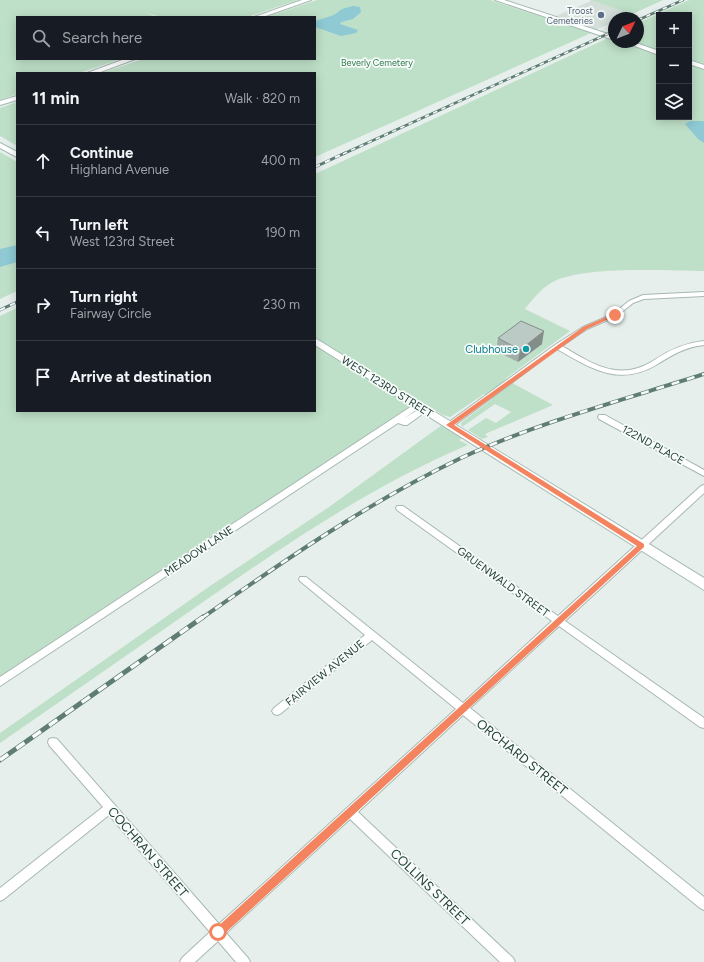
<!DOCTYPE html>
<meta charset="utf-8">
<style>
body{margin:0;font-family:Figtree,sans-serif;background:#20242c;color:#f1f3f6}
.controls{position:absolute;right:12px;top:12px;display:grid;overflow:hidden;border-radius:0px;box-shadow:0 2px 10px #0003}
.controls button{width:36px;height:36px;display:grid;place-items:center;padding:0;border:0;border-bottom:1px solid #363941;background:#171b24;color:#f1f3f6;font:20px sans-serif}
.compass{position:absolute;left:608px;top:12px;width:36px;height:36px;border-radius:50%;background:#171b24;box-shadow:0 2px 10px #0003;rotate:47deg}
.stop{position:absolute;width:12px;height:12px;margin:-9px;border:3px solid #f4845f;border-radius:50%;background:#fff}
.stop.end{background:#f4845f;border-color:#fff;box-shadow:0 1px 4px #0008}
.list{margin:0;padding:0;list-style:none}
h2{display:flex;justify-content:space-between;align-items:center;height:52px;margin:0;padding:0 16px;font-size:17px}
h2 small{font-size:13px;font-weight:400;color:#9ea1a6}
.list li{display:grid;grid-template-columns:26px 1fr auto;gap:12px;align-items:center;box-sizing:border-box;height:72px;padding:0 16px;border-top:1px solid #363941}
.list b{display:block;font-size:15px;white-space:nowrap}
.list p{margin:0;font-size:13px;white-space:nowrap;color:#9ea1a6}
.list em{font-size:13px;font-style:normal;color:#9ea1a6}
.icon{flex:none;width:22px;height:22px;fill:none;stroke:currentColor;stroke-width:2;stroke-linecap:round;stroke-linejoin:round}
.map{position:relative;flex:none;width:704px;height:962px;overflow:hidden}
.search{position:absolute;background:#171b24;box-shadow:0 2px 10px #0003;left:16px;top:16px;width:300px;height:44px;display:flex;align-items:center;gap:10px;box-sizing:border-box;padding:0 14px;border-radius:0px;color:#9ea1a6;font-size:15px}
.panel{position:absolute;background:#171b24;box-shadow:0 2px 10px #0003;left:16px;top:72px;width:300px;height:340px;border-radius:0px}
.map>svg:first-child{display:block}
.built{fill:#d4dfda}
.green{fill:#bfe0c8}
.water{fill:#8ec9d4}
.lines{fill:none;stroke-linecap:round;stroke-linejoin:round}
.street-casing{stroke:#a8b8b2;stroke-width:2}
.secondary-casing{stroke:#a4bbb3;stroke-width:2}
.street{fill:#fff;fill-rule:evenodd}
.secondary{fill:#fff;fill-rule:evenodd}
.rail-far3-casing{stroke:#5f7d75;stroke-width:2.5}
.rail-far2-casing{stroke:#5f7d75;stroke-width:3}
.rail-far1-casing{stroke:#5f7d75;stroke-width:4}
.rail-casing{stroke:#5f7d75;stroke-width:5}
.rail-far3{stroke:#f7fbf9;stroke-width:1.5;stroke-dasharray:4.5;stroke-linecap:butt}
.rail-far2{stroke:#f7fbf9;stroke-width:2;stroke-dasharray:5.5;stroke-linecap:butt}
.rail-far1{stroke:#f7fbf9;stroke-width:2.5;stroke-dasharray:8;stroke-linecap:butt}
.rail{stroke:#f7fbf9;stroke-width:3.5;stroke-dasharray:10;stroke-linecap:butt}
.wall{fill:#a1aea9}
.shaded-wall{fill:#838d89}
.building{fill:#bbcac4;stroke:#838d89}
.route{fill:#f4845f}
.service-dot{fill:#5c6f8a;stroke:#f7fbf9;stroke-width:1.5}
.culture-dot{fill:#0f9aa8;stroke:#f7fbf9;stroke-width:1.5}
.labels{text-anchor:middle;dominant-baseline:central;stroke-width:3.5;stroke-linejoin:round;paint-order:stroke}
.far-service-label{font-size:9px;fill:#4e5e75;stroke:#f7fbf9;text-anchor:end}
.far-park-label{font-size:9px;fill:#2d7a4b;stroke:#f7fbf9}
.culture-label{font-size:11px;fill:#0d838f;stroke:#f7fbf9;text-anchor:end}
.street-label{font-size:11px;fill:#24423a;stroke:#f7fbf9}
.near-street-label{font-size:13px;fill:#24423a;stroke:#f7fbf9}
</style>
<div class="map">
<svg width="704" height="962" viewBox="0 0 704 962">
<rect width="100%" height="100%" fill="#e6efeb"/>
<polygon class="built" points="589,0 663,0 623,18 614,18 614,22 595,30 554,17 591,1"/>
<g class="green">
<polygon points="0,0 298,0 247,17 160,17 145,12 156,17 17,17 17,59 121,59 79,73 17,73 17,94 0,100"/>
<polygon points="317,0 490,0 591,33 315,157 315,73 102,73 143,59 315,59 315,17 267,17"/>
<polygon points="591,0 663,0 632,14"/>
<polygon points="689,0 704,0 704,66 689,61 689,15 659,15 659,51 631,42 638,42 638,23"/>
<path d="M 608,38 L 614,40 L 614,42 L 621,42 L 659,54 L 659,117 L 689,117 L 689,64 L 704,69 L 704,271 C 668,271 581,265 551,283 C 541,289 532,300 525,309 L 570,331 L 505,379 L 553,405 L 485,434 L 488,437 L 482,439 L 468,430 L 486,418 L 496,423 L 511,412 L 495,404 L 462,427 L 461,423 L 492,399 L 484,394 L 450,417 L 443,415 L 419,401 L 0,676 L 0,316 L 17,308 L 17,411 L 315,411 L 315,174 Z"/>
<polygon points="17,102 17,146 0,136 0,108"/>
<polygon points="0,152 17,162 17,291 0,299"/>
<path d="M 442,425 L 463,438 L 459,440 L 468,445 C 373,485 288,543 203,602 C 136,649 68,696 0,743 L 0,733 L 210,586 L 329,507 Z"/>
</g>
<g class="water">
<polygon points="353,6 360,7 361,12 353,19 341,22 340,24 358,30 356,33 341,36 315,27 315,21 334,15 342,9"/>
<polygon points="690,121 704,121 704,143 698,139 685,124"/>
<polygon points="17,245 17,262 0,267 0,249"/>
</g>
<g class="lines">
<defs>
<g id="street">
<path d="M 704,292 L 704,296 L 644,299 L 633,303 L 617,316 L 587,329 L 562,346 C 592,364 619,382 653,361 C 669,350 684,343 704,341 L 704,345 C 685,347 672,355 656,365 C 619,387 590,368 557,349 L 452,427 L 446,427 L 445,425 L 555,345 L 583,327 L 613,314 L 629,301 L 643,295 Z"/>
<polygon points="415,404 418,404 422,406 403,419 421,408 427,408 428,410 407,425 404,425 398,423 0,686 0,677"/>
<polygon points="599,415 605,415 704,470 704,476 599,419 598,417"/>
<polygon points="704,485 704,493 565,621 704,718 704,728 700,727 559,626 470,708 704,897 704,910 700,908 463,715 358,812 513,958 515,962 500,962 350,819 226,933 248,958 250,962 236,962 218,941 195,962 180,962 182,958 210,932 109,815 4,899 0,901 0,888 103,807 49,745 48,742 49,739 53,738 57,739 219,924 456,709 372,640 280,714 277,715 274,714 272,711 274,708 365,635 300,581 299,579 300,577 306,577 463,703 552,621 397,510 396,508 397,506 403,506 558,616 701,486"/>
</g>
<g id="secondary">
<polygon points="302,0 311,0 263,17 254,17"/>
<polygon points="495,0 504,0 614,36 614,40"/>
<polygon points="624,42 633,42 659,51 659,55"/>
<polygon points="125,59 135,59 98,73 87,73"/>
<polygon points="689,60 704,65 704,69 689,64"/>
<polygon points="17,96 17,100 0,105 0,101"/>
<polygon points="0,143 17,152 17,157 0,148"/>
<polygon points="315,338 704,578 704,590 315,345"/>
</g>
</defs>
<use href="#street" class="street-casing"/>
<use href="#secondary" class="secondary-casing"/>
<use href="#street" class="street"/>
<use href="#secondary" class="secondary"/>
<defs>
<g id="rail-far3">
<polyline points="638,20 683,0"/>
<polyline points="343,154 614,31"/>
</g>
<g id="rail-far2">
<polyline points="315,167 345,153"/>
<polyline points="0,310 17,302"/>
</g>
<path id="rail-far1" d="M 202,618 C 285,560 369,502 461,458 C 539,422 623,400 704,374"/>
<polyline id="rail" points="0,760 203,617"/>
</defs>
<use href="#rail-far3" class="rail-far3-casing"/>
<use href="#rail-far2" class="rail-far2-casing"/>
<use href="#rail-far1" class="rail-far1-casing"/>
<use href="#rail" class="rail-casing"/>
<use href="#rail-far3" class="rail-far3"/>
<use href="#rail-far2" class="rail-far2"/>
<use href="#rail-far1" class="rail-far1"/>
<use href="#rail" class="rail"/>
</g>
<polygon class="wall" points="498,338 542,344 518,362 496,351"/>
<polygon class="shaded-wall" points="544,331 542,344 518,362 520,350"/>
<polygon class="building" points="521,321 544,331 520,350 498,338"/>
<polygon class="route" points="613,314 618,315 587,329 454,425 644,544 644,547 222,936 215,936 215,929 637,546 446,425 583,327"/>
<circle class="service-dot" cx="601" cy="15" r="4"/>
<circle class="culture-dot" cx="526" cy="349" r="4"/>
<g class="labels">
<g class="far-service-label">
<text x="593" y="10">Troost<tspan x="593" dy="10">Cemeteries</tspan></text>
</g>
<g class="far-park-label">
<text x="377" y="62">Beverly Cemetery</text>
</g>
<g class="culture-label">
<text x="518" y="349">Clubhouse</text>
</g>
<g class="street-label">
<text transform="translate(387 387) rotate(32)">WEST 123RD STREET</text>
<text transform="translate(653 445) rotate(29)">122ND PLACE</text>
<text transform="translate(199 551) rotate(-34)">MEADOW LANE</text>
<text transform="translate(503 582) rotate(36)">GRUENWALD STREET</text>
<text transform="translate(325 673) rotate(-39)">FAIRVIEW AVENUE</text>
</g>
<g class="near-street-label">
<text transform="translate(522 757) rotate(39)">ORCHARD STREET</text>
<text transform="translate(148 852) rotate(49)">COCHRAN STREET</text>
<text transform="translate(430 887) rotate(44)">COLLINS STREET</text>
</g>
</g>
</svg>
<div class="controls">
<button>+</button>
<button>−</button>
<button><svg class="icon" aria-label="layers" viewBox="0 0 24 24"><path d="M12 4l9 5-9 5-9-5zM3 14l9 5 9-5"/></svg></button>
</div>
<svg class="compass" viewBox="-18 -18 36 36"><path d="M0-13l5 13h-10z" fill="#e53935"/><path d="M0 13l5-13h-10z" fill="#9ea1a6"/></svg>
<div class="stop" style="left:218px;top:932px"></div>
<div class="stop end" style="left:615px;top:315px"></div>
<div class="search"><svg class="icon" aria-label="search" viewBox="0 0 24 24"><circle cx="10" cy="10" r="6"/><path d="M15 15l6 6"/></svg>Search here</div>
<section class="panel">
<h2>11 min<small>Walk · 820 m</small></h2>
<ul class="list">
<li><svg class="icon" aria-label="ahead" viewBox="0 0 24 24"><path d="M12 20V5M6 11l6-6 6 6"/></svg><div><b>Continue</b><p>Highland Avenue</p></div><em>400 m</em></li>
<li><svg class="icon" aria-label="left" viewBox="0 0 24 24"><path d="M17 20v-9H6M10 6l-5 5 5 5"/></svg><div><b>Turn left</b><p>West 123rd Street</p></div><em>190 m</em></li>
<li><svg class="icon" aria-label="right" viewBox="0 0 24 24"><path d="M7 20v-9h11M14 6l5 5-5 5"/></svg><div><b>Turn right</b><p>Fairway Circle</p></div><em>230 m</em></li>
<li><svg class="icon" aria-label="arrive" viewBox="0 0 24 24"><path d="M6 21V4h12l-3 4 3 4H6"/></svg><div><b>Arrive at destination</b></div></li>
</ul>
</section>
</div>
